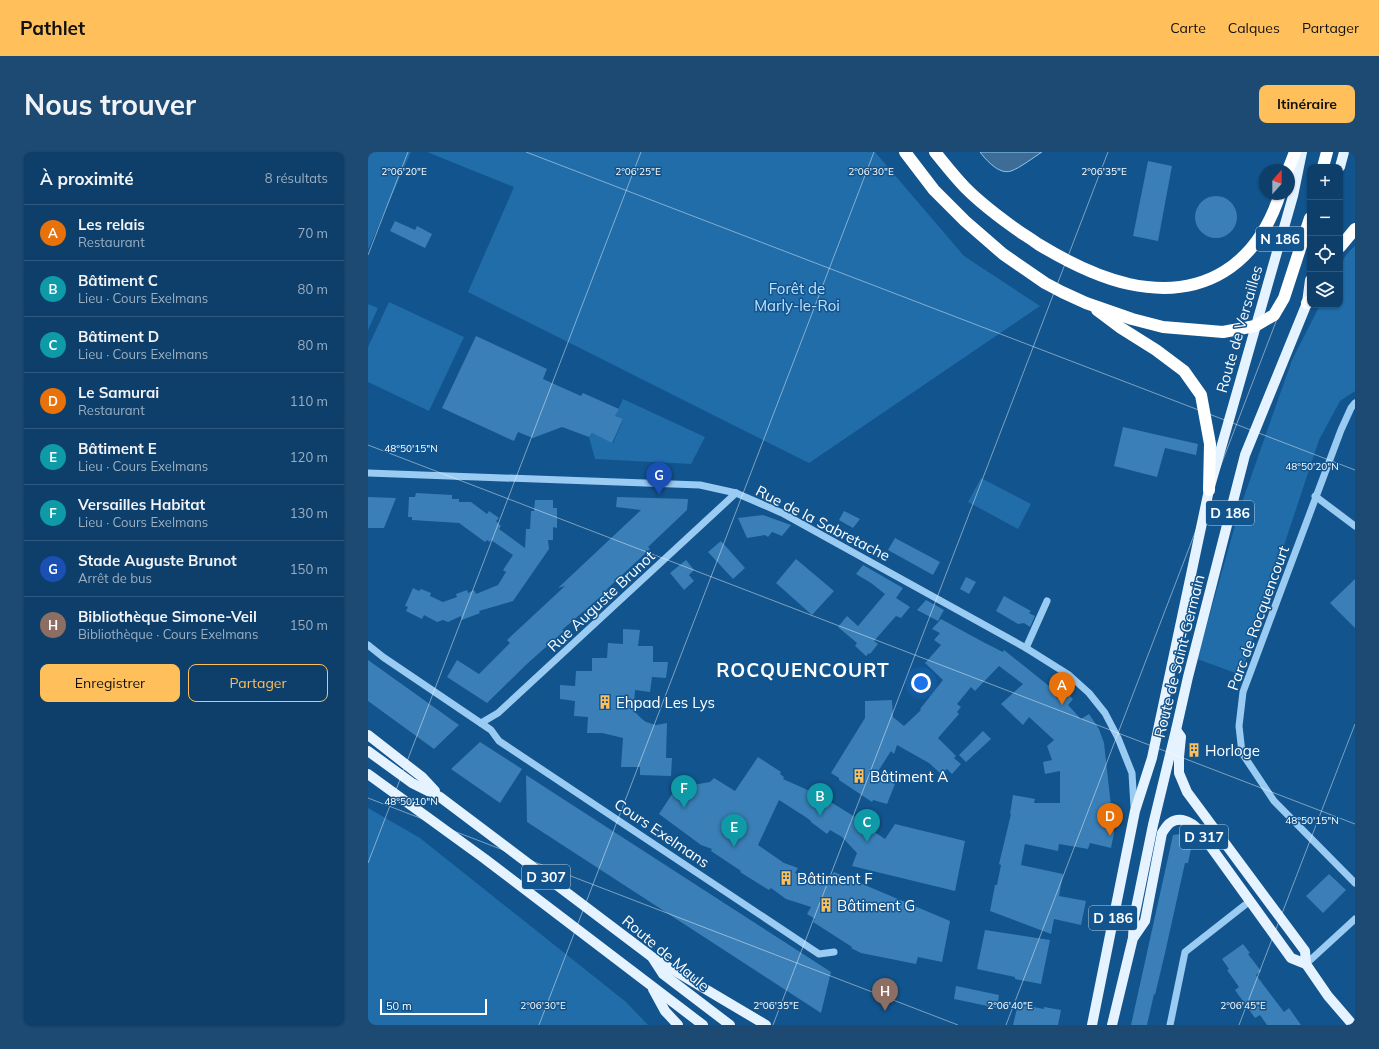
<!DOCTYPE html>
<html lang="fr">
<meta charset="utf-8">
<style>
body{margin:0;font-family:Mulish,sans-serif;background:#1c4a72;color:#f1f3f6}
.controls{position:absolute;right:12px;top:12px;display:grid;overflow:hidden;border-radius:8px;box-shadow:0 1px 3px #0004}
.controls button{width:36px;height:36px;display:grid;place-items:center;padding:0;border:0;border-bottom:1px solid #2e587e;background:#0e3f6a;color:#f1f3f6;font:20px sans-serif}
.compass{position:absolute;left:891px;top:12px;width:36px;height:36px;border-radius:50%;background:#0e3f6a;box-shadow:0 1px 3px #0004;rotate:21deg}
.scale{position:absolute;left:12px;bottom:10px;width:107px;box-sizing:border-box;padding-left:4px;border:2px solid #fff;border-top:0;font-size:11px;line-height:14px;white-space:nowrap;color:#fff;-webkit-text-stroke:3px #12548d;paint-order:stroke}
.you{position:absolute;left:553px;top:531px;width:14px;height:14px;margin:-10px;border:3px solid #fff;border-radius:50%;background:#1a73e8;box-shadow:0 0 0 6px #1a73e833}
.badge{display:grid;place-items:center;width:26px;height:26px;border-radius:50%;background:#ffbf5b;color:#fff;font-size:13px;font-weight:700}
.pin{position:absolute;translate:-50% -33px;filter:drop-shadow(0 1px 2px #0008)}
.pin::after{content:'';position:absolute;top:21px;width:14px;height:12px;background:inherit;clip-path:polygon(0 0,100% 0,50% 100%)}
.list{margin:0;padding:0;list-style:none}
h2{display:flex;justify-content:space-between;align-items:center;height:52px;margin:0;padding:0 16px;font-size:17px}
h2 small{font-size:13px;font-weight:400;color:#9bafc1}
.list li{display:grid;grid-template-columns:26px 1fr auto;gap:12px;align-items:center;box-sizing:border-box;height:56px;padding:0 16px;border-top:1px solid #2e587e}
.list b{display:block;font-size:15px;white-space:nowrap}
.list p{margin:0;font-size:13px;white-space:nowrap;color:#9bafc1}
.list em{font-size:13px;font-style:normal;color:#9bafc1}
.actions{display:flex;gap:8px;padding:12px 16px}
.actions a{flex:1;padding:9px 0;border:1px solid #ffbf5b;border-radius:8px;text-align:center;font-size:14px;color:#ffbf5b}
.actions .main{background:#ffbf5b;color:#111}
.icon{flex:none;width:22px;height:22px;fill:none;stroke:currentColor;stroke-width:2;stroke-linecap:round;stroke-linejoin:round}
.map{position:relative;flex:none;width:987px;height:873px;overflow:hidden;border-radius:8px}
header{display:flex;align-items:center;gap:24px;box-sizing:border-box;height:56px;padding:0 20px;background:#ffbf5b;color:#111}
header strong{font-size:19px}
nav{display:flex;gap:22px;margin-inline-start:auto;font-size:14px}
.intro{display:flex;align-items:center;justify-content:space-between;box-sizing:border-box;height:96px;padding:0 24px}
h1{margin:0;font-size:28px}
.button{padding:10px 18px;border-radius:8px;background:#ffbf5b;color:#111;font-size:14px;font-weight:700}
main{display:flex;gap:24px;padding:0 24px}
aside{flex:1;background:#0e3f6a;border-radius:8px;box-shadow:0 1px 3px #0004}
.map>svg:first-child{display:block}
.green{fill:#206daa}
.water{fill:#3d6d97;stroke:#8cc7f5}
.building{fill:#3a7fb7}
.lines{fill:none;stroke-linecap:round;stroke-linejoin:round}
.minor{stroke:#9acbf2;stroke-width:7}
.major{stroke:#e5f2ff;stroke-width:10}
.highway{stroke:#fff;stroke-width:12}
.ticks{fill:none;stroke:#fff;stroke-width:1;stroke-opacity:0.45}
.labels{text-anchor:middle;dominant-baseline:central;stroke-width:3;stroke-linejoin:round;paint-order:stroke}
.shield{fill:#12548d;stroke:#b8ccdd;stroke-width:1}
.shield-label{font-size:14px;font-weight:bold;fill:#fff}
.park-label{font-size:15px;fill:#c1e2fd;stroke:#12548d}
.street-label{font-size:15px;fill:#fff;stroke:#12548d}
.poi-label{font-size:15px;fill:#fff;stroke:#12548d;text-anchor:start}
.district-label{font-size:19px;font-weight:bold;letter-spacing:1px;fill:#fff;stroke:#12548d}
.ticks-label{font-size:10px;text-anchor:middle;fill:#fff;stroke:#12548d;stroke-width:3;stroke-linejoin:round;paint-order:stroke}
</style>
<header>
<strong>Pathlet</strong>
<nav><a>Carte</a><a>Calques</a><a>Partager</a></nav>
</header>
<div class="intro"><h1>Nous trouver</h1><a class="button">Itinéraire</a></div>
<main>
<aside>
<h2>À proximité<small>8 résultats</small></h2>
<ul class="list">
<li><span class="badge" style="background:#e8710a">A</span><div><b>Les relais</b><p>Restaurant</p></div><em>70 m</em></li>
<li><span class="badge" style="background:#0f9aa8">B</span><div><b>Bâtiment C</b><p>Lieu · Cours Exelmans</p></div><em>80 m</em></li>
<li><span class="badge" style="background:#0f9aa8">C</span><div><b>Bâtiment D</b><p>Lieu · Cours Exelmans</p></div><em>80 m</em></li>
<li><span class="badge" style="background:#e8710a">D</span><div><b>Le Samurai</b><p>Restaurant</p></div><em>110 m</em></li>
<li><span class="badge" style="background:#0f9aa8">E</span><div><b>Bâtiment E</b><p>Lieu · Cours Exelmans</p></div><em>120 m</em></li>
<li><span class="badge" style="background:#0f9aa8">F</span><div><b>Versailles Habitat</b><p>Lieu · Cours Exelmans</p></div><em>130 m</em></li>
<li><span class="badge" style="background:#1a4fb4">G</span><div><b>Stade Auguste Brunot</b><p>Arrêt de bus</p></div><em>150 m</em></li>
<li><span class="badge" style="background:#8d6e63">H</span><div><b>Bibliothèque Simone-Veil</b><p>Bibliothèque · Cours Exelmans</p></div><em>150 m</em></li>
</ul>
<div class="actions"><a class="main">Enregistrer</a><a>Partager</a></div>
</aside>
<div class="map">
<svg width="987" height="873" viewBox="0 0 987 873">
<rect width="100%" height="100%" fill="#12548d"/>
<g class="green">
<polygon points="0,0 43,0 0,98"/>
<polygon points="59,0 507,0 596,104 672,154 441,311 100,140 146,35"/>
<path d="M 987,94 L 987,239 L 972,249 L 951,288 L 873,523 L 829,507 L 872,356 L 924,208 L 952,153 L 972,153 C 972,128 966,111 987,94 Z"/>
<polygon points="21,150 96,185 61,259 0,230 0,195"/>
<polygon points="0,152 10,156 0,178"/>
<polygon points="255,247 337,285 323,312 227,307 221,285 224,281 245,291 255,268 247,264"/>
<polygon points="613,326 663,352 650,377 600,350"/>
<polygon points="0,656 52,686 258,850 280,873 0,873"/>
</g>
<path class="water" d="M 612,0 L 674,0 C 666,5 652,16 643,19 C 631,23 618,8 612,0 Z"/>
<g class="building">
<polygon points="780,9 804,14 790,89 765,84"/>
<circle cx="848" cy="65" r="21"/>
<polygon points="27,69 47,78 49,74 64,82 57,96 22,79"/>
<polygon points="108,184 179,217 175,227 213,244 215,241 251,257 247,264 255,267 244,291 224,281 221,285 194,275 165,286 150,280 146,289 74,256"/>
<polygon points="755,275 830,292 828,303 797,296 789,325 746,314"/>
<polygon points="48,341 84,343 84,347 91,347 91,350 103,350 119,362 121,359 131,366 128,369 133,374 131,377 157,396 158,377 162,377 163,359 166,359 167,348 185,348 185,356 189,356 189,376 185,375 185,388 180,388 181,397 145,449 111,459 112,461 94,468 93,464 80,470 75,468 69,470 56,463 54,467 38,459 40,455 37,454 45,436 51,439 53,437 63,441 62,444 75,450 89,445 88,442 99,438 100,441 106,438 108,442 130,433 138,420 135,418 145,403 123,388 122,390 119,388 117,390 91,371 44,368 44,365 40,365 41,345 47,345"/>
<polygon points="0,345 28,346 16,376 0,376"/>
<polygon points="249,345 320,347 319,358 280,395 282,397 238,438 239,439 194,478 196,479 160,511 119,551 79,525 89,508 111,522 142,491 139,488 197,434 190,436 273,358 248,355"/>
<polygon points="476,359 492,367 485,376 471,368"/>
<polygon points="395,363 423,373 414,384 404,380 400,385 397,383 379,386 370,366"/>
<polygon points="527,386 572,410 565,423 520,398"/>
<polygon points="353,389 377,416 365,427 340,400"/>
<polygon points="428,407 466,439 444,463 408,431"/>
<polygon points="318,408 326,418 321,423 326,429 316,438 302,421"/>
<polygon points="495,413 535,436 528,446 542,455 533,466 528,464 506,489 510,492 502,502 501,501 498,504 487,494 489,491 470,475 479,464 490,474 517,442 503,431 488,422"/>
<polygon points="598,425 608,430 601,442 592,437"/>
<polygon points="987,427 987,476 962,451"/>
<polygon points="636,444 663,459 661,461 667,464 662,475 656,471 650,472 628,459"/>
<polygon points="558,448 576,458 570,469 549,458"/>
<polygon points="573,467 617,491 635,500 636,498 681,534 686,528 705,547 700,553 713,567 721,562 731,577 736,591 746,681 743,696 722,691 720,697 691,692 690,699 657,692 653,713 695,722 691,744 718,749 713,773 686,767 683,782 622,759 627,733 629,733 633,713 631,712 643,662 642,662 645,643 667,647 666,651 692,651 692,619 677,622 675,610 684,608 679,594 686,588 661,565 655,573 633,552 655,532 631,514 607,539 603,535 589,552 593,555 589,560 591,562 570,586 588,604 586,606 593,612 584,622 579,617 573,622 561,611 529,593 526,602 523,599 509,621 527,632 519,652 505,648 504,650 471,628 471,626 463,621 497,566 497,549 524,548 525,565 536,574 553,558 552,557 575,528 557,511 573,493 566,488 572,481 564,477"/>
<polygon points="255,477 272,478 270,494 285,494 285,510 300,510 298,526 284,525 282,540 267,538 266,552 267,560 274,567 278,570 288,573 299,571 298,606 304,606 303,624 272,623 272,615 253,615 255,586 234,581 219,581 220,565 206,564 207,549 192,547 192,533 207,534 208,519 224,519 224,506 239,506 240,491 255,492"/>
<polygon points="0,508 91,573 66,597 0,549"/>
<polygon points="615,579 623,587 598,610 591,603"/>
<polygon points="112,590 154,617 132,651 83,617"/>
<polygon points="390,605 413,620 412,622 416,625 415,627 453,644 487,665 486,666 517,687 527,672 597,689 587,739 484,714 489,701 474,685 462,678 459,682 443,670 443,669 436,664 411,648 390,693 416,711 430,716 427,721 458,732 466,720 582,769 574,810 550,805 548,812 493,801 483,796 484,795 445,770 447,767 439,762 443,755 418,747 403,736 401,738 372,720 373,719 343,699 344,697 333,693 291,662 308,636 342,630 346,626 367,639"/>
<polygon points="158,623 463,820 453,861 159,670"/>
<polygon points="821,681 828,689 824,692 820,711 817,711 797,801 787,843 786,842 779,873 763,873 805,683"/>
<polygon points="961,722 978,738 955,761 938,744"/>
<polygon points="617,778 682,788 673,832 647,827 647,825 609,817"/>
<polygon points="875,792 882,801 880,802 893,819 888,823 916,860 921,856 933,873 899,873 892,863 887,866 867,838 871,835 859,818 861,817 854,807"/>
<polygon points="588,834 631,843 629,856 586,847"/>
<polygon points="650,852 676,857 676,855 693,858 690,873 645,873"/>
</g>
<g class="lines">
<g class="minor">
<polyline points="987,251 983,256 973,278 875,540 871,574 874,601 906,649 987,731"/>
<polyline points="0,321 332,333 368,341 414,361 658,496 701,523 721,541 737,561 750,586 764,621 766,655"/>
<polyline points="947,344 987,374"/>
<polyline points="0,493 15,505 123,578 131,589 451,802 466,800"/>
<polyline points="658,496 679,449"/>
<polyline points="113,571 130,561 368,341"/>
<polyline points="938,812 987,767"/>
<polyline points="802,873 817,800 882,749"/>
</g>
<g class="major">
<polyline points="972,15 976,0"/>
<polyline points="808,578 813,585 811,605 811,621 819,640 937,799 938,812 960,844 985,873"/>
<polyline points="0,583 54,625 67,639"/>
<polyline points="0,599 44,631 72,645 284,805 295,822 362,873"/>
<polyline points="0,622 117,707 335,873"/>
<path d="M 766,785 L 777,769 L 794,681 C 796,678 799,673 802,671 C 812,664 823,670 830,677 L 923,806 L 938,812"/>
<polyline points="285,806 398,873"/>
<polyline points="285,837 297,859 310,873"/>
<polyline points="724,873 767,659 784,606 841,338 925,44 934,0"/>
<polyline points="744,873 765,786 766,766 785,673 808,578 820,525 877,303 939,151 942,128"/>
</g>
<g class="highway">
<polyline points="537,0 566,38 597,69 635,102 677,131 694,140 718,151 764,167 795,175 855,180 887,174 906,163 916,146 942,66"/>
<path d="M 567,0 C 575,10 583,20 592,30 C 607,47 627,62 645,75 C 653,81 662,86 670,92 C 698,109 729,125 761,132 C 836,148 889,113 912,42"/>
<polyline points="955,15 959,0"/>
<polyline points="920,18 927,0"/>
<polyline points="972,95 987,77"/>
<polyline points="939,151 942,148"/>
<polyline points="729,158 753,176 788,198 816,219 833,243 842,292 841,338"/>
</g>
</g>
<path class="ticks" d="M 158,0 L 987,318M 967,15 L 973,0M 0,103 L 40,0M 0,293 L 987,672M 0,646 L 590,873M 0,711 L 273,0M 171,873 L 506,0M 405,873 L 740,0M 638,873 L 942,81M 871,873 L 987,572"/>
<defs>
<symbol id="building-bare" viewBox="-9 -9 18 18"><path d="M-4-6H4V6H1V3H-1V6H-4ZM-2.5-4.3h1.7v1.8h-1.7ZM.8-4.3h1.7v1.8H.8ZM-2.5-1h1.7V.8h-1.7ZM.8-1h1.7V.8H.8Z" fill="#ffbf5b" stroke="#12548d" stroke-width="2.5" paint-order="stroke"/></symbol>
</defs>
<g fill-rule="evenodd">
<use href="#building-bare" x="227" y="540" width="20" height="20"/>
<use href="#building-bare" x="816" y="588" width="20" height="20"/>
<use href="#building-bare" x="481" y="614" width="20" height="20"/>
<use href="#building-bare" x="408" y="716" width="20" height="20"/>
<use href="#building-bare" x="448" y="743" width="20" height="20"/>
</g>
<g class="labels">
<g class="shield">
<rect x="888" y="75" width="48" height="24" rx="3"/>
<rect x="838" y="349" width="48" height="24" rx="3"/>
<rect x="812" y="673" width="48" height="24" rx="3"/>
<rect x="154" y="713" width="48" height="24" rx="3"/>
<rect x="721" y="754" width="48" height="24" rx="3"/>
</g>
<g class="shield-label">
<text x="912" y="87">N 186</text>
<text x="862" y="361">D 186</text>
<text x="836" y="685">D 317</text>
<text x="178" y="725">D 307</text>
<text x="745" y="766">D 186</text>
</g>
<g class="park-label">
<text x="429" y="136">Forêt de<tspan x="429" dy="17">Marly-le-Roi</tspan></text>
</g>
<g class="street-label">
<text transform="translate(871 177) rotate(-74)">Route de Versailles</text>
<text transform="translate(455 371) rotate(27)">Rue de la Sabretache</text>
<text transform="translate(233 449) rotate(-43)">Rue Auguste Brunot</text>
<text transform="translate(890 466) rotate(-70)">Parc de Rocquencourt</text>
<text transform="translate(811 504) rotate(-76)">Route de Saint-Germain</text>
<text transform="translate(294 681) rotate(34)">Cours Exelmans</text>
<text transform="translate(298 801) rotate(40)">Route de Maule</text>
</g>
<g class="poi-label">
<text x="248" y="550">Ehpad Les Lys</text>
<text x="837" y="598">Horloge</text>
<text x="502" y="624">Bâtiment A</text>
<text x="429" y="726">Bâtiment F</text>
<text x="469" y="753">Bâtiment G</text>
</g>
<g class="district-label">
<text x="435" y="518">ROCQUENCOURT</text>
</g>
</g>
<g class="ticks-label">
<text x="270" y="23">2°06'25"E</text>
<text x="36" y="23">2°06'20"E</text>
<text x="503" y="23">2°06'30"E</text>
<text x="736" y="23">2°06'35"E</text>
<text x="43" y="300">48°50'15"N</text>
<text x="944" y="318">48°50'20"N</text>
<text x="43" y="653">48°50'10"N</text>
<text x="944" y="672">48°50'15"N</text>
<text x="175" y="857">2°06'30"E</text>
<text x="408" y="857">2°06'35"E</text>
<text x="642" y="857">2°06'40"E</text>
<text x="875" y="857">2°06'45"E</text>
</g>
</svg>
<div class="controls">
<button>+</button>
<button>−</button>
<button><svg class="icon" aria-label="locate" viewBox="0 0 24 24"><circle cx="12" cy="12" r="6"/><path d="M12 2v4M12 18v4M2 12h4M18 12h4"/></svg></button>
<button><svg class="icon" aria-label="layers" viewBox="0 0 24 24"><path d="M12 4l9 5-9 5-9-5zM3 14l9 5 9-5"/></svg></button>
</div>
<svg class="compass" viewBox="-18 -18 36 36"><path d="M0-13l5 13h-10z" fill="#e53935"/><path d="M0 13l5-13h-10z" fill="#9bafc1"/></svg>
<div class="scale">50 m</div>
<div class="you"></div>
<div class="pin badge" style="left:694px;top:553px;background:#e8710a">A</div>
<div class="pin badge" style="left:452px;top:664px;background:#0f9aa8">B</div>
<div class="pin badge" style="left:499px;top:690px;background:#0f9aa8">C</div>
<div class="pin badge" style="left:742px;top:684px;background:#e8710a">D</div>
<div class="pin badge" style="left:366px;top:695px;background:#0f9aa8">E</div>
<div class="pin badge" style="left:316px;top:656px;background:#0f9aa8">F</div>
<div class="pin badge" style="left:291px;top:343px;background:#1a4fb4">G</div>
<div class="pin badge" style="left:517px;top:859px;background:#8d6e63">H</div>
</div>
</main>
